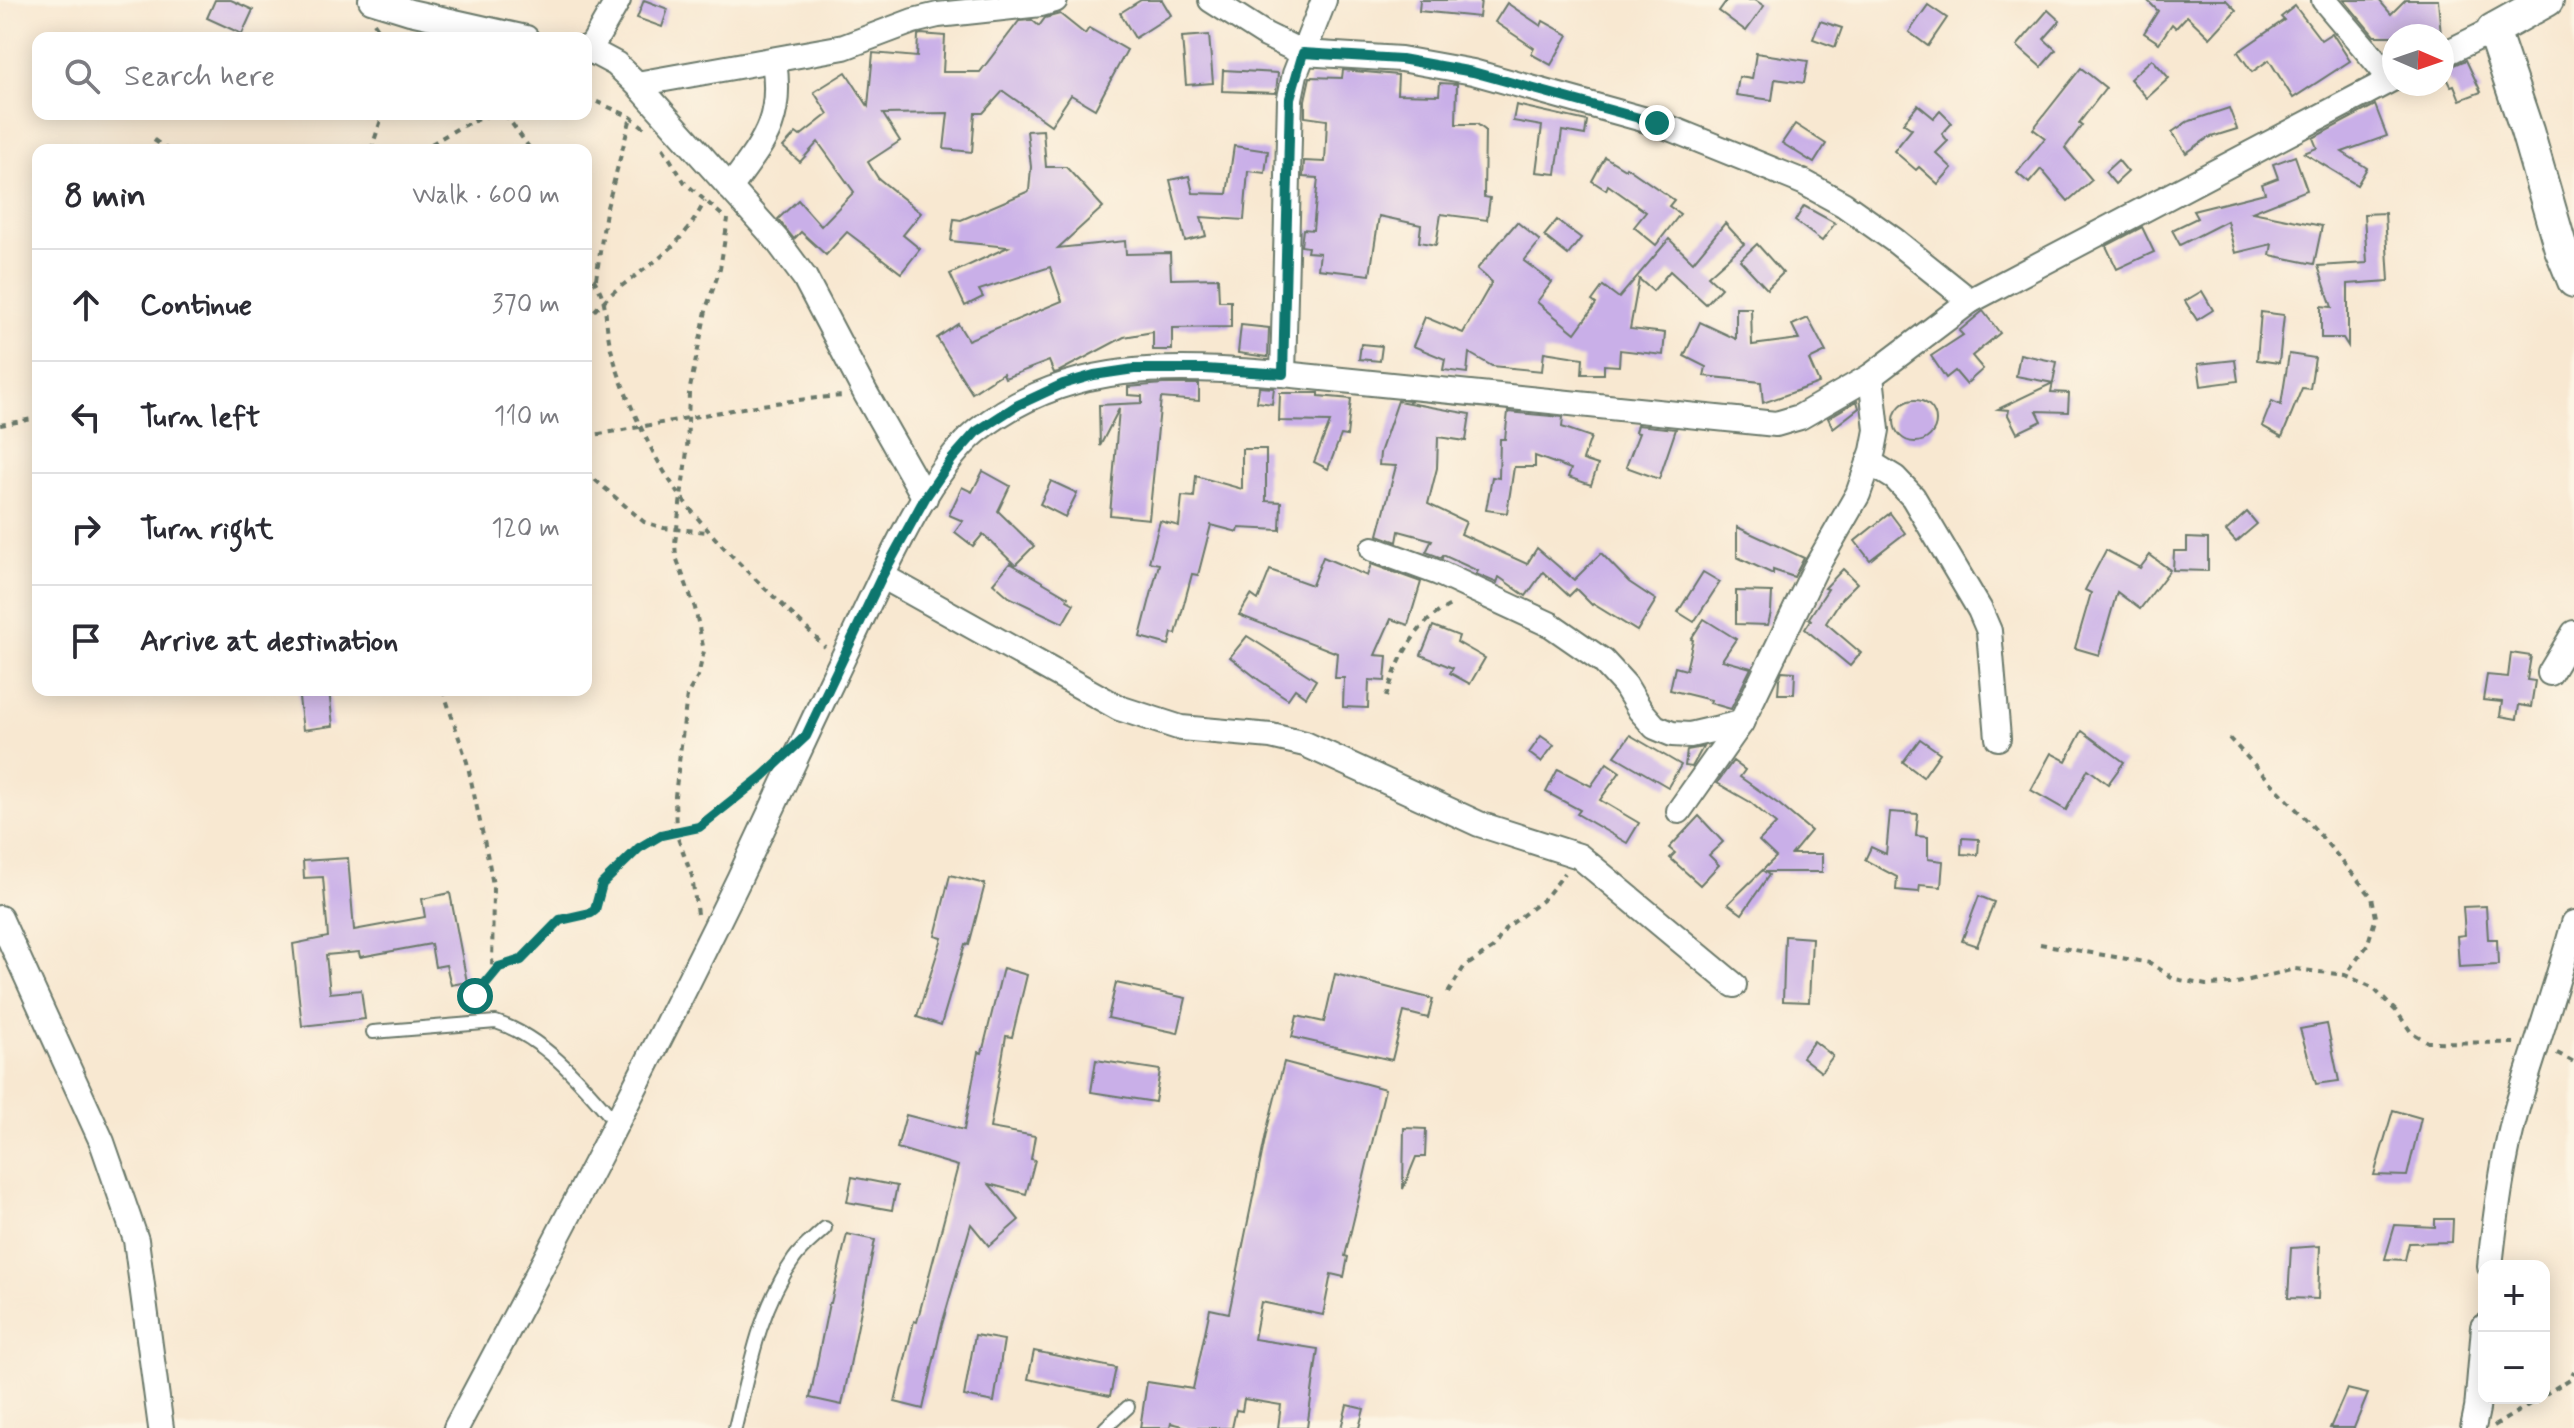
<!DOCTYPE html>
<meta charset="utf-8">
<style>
body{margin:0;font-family:Mynerve,sans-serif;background:#f2f2f3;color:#2b2b33}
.controls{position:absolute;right:24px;bottom:24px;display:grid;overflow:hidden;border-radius:16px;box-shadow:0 4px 20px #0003}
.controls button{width:72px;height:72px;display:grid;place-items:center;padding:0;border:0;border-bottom:2px solid #e1e1e2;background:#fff;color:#2b2b33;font:40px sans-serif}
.compass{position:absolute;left:2382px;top:24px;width:72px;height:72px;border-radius:50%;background:#fff;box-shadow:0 4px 20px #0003;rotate:92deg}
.stop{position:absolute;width:24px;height:24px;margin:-18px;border:6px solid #0f766e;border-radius:50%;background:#fff}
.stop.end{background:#0f766e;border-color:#fff;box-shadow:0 2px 8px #0008}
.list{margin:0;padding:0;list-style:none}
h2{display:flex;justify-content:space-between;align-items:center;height:104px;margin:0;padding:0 32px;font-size:34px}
h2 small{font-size:26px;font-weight:400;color:#7c7c81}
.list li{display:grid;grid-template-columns:52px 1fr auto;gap:24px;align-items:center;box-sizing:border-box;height:112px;padding:0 32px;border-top:2px solid #e1e1e2}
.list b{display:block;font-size:30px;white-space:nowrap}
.list em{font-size:26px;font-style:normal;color:#7c7c81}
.icon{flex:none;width:44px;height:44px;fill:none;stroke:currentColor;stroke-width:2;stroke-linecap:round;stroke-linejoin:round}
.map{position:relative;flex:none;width:2574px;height:1428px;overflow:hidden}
.search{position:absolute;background:#fff;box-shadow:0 4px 20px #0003;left:32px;top:32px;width:560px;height:88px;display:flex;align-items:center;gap:20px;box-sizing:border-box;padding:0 28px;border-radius:16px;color:#7c7c81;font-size:30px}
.panel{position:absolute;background:#fff;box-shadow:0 4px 20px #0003;left:32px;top:144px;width:560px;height:552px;border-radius:16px}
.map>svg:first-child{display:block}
.building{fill:#c9afe8}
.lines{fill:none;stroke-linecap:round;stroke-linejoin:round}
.lane-casing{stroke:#6b796b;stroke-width:16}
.street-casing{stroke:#6b796b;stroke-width:28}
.secondary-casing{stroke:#6b796b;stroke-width:36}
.path{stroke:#6b796b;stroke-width:4;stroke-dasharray:6 6;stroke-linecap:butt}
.lane{stroke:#fff;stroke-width:12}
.street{stroke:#fff;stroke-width:24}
.secondary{stroke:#fff;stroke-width:32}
.route{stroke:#0f766e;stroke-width:10}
</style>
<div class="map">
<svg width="2574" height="1428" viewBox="0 0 2574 1428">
<rect width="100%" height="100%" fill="#fcf5e5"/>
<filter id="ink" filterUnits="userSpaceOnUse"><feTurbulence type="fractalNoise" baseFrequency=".0125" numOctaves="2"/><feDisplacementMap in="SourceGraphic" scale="16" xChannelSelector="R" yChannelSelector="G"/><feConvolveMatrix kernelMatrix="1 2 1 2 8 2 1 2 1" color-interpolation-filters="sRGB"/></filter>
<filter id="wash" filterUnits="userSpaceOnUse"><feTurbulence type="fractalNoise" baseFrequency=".006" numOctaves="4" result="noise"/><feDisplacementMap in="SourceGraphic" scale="32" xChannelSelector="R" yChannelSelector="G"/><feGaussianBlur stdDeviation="1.8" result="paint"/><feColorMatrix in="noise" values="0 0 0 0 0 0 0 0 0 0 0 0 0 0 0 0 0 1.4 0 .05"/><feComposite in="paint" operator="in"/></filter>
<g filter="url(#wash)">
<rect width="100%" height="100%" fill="#f8e8d1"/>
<g id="blocks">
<g class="building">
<polygon points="215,0 231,0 253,10 242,34 207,18"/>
<polygon points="644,0 668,9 662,27 637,18"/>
<polygon points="1141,0 1162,0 1171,15 1135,38 1120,13"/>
<polygon points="1420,0 1481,0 1479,17 1419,11"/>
<polygon points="1727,0 1755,0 1764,6 1746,31 1719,11"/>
<polygon points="2147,0 2226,0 2236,10 2210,38 2187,16 2176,28 2172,24 2159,43 2144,33 2158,11"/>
<polygon points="2344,0 2379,0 2391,14 2405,0 2438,0 2441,36 2374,36"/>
<polygon points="1507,3 1541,26 1543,21 1568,35 1551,65 1531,54 1534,48 1495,22"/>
<polygon points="1928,5 1947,18 1928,46 1909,32"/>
<polygon points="2295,6 2321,40 2332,33 2350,61 2293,98 2269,60 2252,72 2238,52 2284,20 2281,17"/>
<polygon points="2048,10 2060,21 2044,39 2056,50 2041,67 2017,46"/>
<polygon points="1060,14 1085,34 1089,28 1127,50 1095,109 1071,95 1051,125 1003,91 983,113 975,113 972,152 944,149 948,113 883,114 900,141 868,162 878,178 921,213 903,235 920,249 901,273 847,232 826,255 801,232 794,239 778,219 798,200 821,226 854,192 818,142 800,162 783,147 796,133 800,136 828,114 814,92 846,72 868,106 873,53 917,57 918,35 921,34 945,36 943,72 980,72 1019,21 1032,20 1039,26 1045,18"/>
<polygon points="1820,21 1842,28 1835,47 1813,39"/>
<polygon points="1209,35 1213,83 1186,85 1182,37"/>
<polygon points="1756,53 1808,61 1804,83 1775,79 1772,100 1736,95 1739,77 1752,79"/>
<polygon points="2152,59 2169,78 2147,98 2130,79"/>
<polygon points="2466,60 2481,92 2460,100 2454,85 2451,86 2443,70"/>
<polygon points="2081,68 2106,88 2079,123 2082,125 2065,148 2092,180 2068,201 2041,169 2029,183 2017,173 2045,138 2033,129"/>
<polygon points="1223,70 1278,73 1276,93 1222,91"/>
<polygon points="1343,70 1398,75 1397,94 1439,95 1440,83 1457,84 1456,124 1477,124 1485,130 1484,197 1490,198 1487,220 1441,214 1436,245 1419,242 1421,225 1379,216 1370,275 1318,269 1320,253 1307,252 1308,247 1301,246 1303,229 1313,230 1318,178 1303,177 1304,161 1325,162 1327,120 1305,117 1305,100 1310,77 1342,78"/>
<polygon points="1516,105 1587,121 1585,135 1562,131 1556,174 1536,172 1542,126 1513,121"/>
<polygon points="1918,105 1934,118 1940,111 1952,123 1942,134 1948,141 1936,153 1952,168 1938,184 1919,167 1916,170 1894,151 1912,129 1903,123"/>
<polygon points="2375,105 2387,136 2342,152 2367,168 2357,185 2304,153 2317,148 2313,138"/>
<polygon points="2229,108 2237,129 2208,138 2186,153 2172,132 2187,122"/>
<polygon points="1795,124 1826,144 1814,163 1782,143"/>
<polygon points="1043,130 1046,167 1066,167 1103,207 1058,248 1125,241 1126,254 1170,253 1171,279 1218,278 1219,301 1231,301 1231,327 1172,328 1172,350 1153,350 1153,332 1124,337 1058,372 1054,373 1049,361 1005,378 1003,373 972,393 937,338 958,324 968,340 1062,301 1050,267 979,290 983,297 965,306 950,274 1008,247 951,241 954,219 961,220 1029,191 1031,167 1027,131"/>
<polygon points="1234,146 1268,151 1265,173 1248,171 1244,220 1201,217 1206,236 1185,241 1170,180 1189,176 1193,193 1227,194"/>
<polygon points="2295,156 2307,190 2252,212 2322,226 2314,264 2270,255 2272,244 2235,253 2227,221 2180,245 2172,230 2197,218 2193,211 2265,193 2262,184 2278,178 2273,164"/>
<polygon points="1605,157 1625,169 1626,167 1674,200 1669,206 1680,214 1656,245 1634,227 1646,212 1608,185 1606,190 1592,181"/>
<polygon points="2118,160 2128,172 2115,184 2105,172"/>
<polygon points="1804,206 1835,223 1822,241 1795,221"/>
<polygon points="2385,213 2389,281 2348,284 2348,346 2343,338 2321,338 2321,306 2332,307 2318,266 2367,263 2364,214"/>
<polygon points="1557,220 1581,238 1568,255 1544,236"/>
<polygon points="1517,222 1540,241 1524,261 1552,282 1537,302 1575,333 1596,304 1592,301 1603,286 1619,298 1669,239 1693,262 1725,223 1744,244 1708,276 1721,288 1706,304 1670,271 1653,291 1639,279 1630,329 1665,333 1663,355 1620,350 1619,366 1604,365 1604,374 1582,374 1583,358 1544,352 1542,371 1492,366 1469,353 1467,373 1443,370 1445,359 1413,346 1425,317 1463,333 1492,282 1477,269"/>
<polygon points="2142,227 2154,252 2117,269 2106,246"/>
<polygon points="1757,244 1783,273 1767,289 1740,260"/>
<polygon points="2202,291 2213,310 2197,320 2185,301"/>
<polygon points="1736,308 1751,308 1752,345 1799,339 1792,325 1808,318 1826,352 1809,360 1819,383 1763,403 1761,382 1704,376 1706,367 1684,356 1700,322 1736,339"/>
<polygon points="1983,311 2000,333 1972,356 1983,369 1966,384 1955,371 1946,378 1931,356 1963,335 1959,331"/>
<polygon points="2261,312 2284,315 2279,363 2257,360"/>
<polygon points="1241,325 1269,328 1268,357 1238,353"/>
<polygon points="1361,344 1382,346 1380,361 1359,359"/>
<polygon points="2020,354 2057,362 2051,392 2069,393 2068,412 2037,411 2042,421 2017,433 2008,415 2009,410 1998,409 2053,383 2016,376"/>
<polygon points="2289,354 2315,358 2310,389 2302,388 2282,437 2262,426 2272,401 2281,405"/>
<polygon points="2235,360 2238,381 2201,386 2198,364"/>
<polygon points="1163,384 1199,384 1199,401 1161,398 1149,519 1110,515 1119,409 1100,446 1099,405 1142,403 1142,396 1128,395 1128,387"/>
<polygon points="1259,387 1274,388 1272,404 1257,402"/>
<polygon points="1280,393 1319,393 1319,396 1351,399 1347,436 1341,435 1328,469 1314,462 1330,422 1279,421"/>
<circle cx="1915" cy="421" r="21"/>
<polygon points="1398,401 1470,414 1466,441 1438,437 1437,468 1428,504 1466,522 1461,534 1527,564 1537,548 1574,580 1601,553 1629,582 1656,600 1637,631 1593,604 1592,605 1576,589 1569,596 1543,572 1526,596 1499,577 1497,583 1476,574 1478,571 1443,555 1442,558 1426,552 1432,540 1399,531 1397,542 1378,535 1396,466 1379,465 1380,453"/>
<polygon points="1857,401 1859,408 1833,428 1828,418"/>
<polygon points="1508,412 1563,417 1562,427 1591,437 1583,460 1598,465 1591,485 1568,477 1571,469 1535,456 1535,467 1514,467 1507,513 1486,510 1492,477 1499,478 1500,439 1505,439"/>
<polygon points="1637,425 1676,429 1659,479 1626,467 1639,433 1635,432"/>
<polygon points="1242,449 1266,449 1266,501 1281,502 1280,530 1239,528 1238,532 1211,525 1198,575 1192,574 1176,634 1172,633 1169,645 1140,637 1159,564 1149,562 1160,521 1179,526 1182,496 1194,497 1196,476 1242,489"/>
<polygon points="983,471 1010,486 998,511 1034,546 1015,565 983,534 973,546 955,532 963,521 949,515 962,487 972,492"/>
<polygon points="1051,481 1077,493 1065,517 1040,504"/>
<polygon points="2247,512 2257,524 2236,542 2226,531"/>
<polygon points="1890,513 1905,533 1870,560 1855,541"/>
<polygon points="1737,527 1804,558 1794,577 1773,570 1773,574 1737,557"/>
<polygon points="2187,538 2208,539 2208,571 2173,570 2174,551 2187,551"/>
<polygon points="2106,550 2140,568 2150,555 2170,570 2140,609 2117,592 2099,655 2075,648 2091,593 2085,590"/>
<polygon points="1323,557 1367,576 1371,564 1421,582 1408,625 1391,619 1375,655 1387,656 1385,681 1369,680 1368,708 1343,707 1344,678 1335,678 1337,653 1239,615 1251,595 1258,600 1270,570 1312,585"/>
<polygon points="1010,563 1068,597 1067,600 1074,604 1063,623 1009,597 993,583"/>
<polygon points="1843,569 1857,583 1842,598 1826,623 1861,653 1850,666 1805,629 1811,620 1809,618 1828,589 1825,588"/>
<polygon points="1703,572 1720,582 1694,622 1678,612"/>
<polygon points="1736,591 1772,592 1771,612 1768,625 1736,624"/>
<polygon points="1704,619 1736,639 1722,660 1751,668 1731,709 1710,703 1711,700 1670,690 1675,667 1686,670 1693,640 1691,639"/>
<polygon points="1433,626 1459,636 1457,642 1485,658 1470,684 1450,673 1453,668 1421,655"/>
<polygon points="1247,636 1316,680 1306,697 1295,689 1288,699 1259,680 1230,657"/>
<polygon points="2511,653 2531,656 2527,680 2535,681 2531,707 2519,705 2517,719 2500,716 2502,702 2483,700 2487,675 2508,677"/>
<polygon points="1782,671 1795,672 1794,694 1778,694 1779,679"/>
<polygon points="298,690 329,690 333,726 303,730"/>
<polygon points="2082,731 2124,762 2108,784 2088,769 2066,810 2031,790 2051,753 2066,761"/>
<polygon points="1630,735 1681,765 1668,787 1615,756"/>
<polygon points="1541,736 1554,745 1541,762 1529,753"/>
<polygon points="1920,739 1940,753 1923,777 1903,762"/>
<polygon points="1703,747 1692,767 1685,766 1687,750"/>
<polygon points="1733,761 1745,770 1740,777 1780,805 1811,831 1792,854 1822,854 1822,872 1765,872 1769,875 1742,914 1728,904 1776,857 1759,841 1776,824 1750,802 1717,783"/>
<polygon points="1607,763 1620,772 1600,800 1639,823 1627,843 1577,814 1580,810 1546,792 1558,769 1591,786"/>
<polygon points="1890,812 1918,814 1916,836 1928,837 1928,859 1943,861 1941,887 1920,885 1919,892 1896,890 1897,877 1865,860 1871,847 1886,854"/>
<polygon points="1699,816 1723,842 1709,855 1719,865 1700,885 1670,858 1675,853 1669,848"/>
<polygon points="1962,838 1979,839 1978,855 1961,854"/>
<polygon points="348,858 354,930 425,917 422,899 450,893 467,982 451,985 446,965 435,967 431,944 360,957 359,952 326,955 330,993 361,990 365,1019 302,1026 293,944 328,937 323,877 304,878 303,861"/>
<polygon points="950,875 985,884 969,945 965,944 941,1025 917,1017 942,938 935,936"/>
<polygon points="1979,896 1994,902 1977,946 1962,941"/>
<polygon points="2486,906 2488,939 2497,939 2498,965 2459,967 2457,936 2465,935 2463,907"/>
<polygon points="1785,936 1812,938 1809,1002 1783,1001"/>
<polygon points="1003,968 1027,975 1012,1037 1006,1036 990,1128 1035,1136 1031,1159 1035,1160 1026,1194 989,1184 1019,1220 989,1246 971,1224 941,1328 923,1409 895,1402 914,1321 917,1322 958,1166 897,1148 906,1115 964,1130 978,1052 982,1053"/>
<polygon points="1335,974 1433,999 1428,1018 1404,1012 1392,1060 1292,1037 1297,1016 1324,1022"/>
<polygon points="1116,983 1186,998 1178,1033 1108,1018"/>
<polygon points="2327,1024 2339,1081 2316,1084 2300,1029"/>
<polygon points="1814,1041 1833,1056 1821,1072 1802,1057"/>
<polygon points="1096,1060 1160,1070 1155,1102 1091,1092"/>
<polygon points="1284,1062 1385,1089 1345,1256 1348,1257 1344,1277 1331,1274 1323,1315 1261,1302 1254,1339 1318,1349 1307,1428 1278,1428 1281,1405 1244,1399 1242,1411 1236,1410 1232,1428 1191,1428 1171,1423 1170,1428 1140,1428 1147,1382 1193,1389 1210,1309 1229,1313 1267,1129"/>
<polygon points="2393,1110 2421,1118 2407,1176 2374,1175"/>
<polygon points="1404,1128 1426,1129 1425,1157 1416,1157 1403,1189"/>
<polygon points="852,1177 897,1186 892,1210 847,1202"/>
<polygon points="2435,1219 2453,1219 2452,1242 2409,1243 2405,1260 2385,1259 2395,1225 2435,1227"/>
<polygon points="847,1234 875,1240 842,1405 810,1398 829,1303 831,1303"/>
<polygon points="2320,1246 2318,1299 2288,1298 2291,1248"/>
<polygon points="975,1335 1004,1340 994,1402 964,1396"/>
<polygon points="1034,1351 1116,1368 1110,1396 1028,1379"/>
<polygon points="2347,1389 2368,1394 2354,1428 2330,1428"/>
<polygon points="1347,1405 1364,1409 1359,1428 1341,1428"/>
</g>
</g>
</g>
<g filter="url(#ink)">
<use href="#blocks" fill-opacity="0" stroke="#6b796b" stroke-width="2"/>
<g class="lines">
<defs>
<g id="lane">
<path d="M 373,1032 L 496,1022 C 546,1038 584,1086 617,1124"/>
<path d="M 735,1428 C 749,1370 759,1309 794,1259 C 802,1247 815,1238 825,1228"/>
<polyline points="1105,1428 1128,1407"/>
</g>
<g id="street">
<polyline points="371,0 410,12 526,38"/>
<polyline points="1211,0 1266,35 1303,53 1401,59 1473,72 1657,123 1803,182 1843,204 1894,240 1970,301"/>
<polyline points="2324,0 2391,79"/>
<polyline points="586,48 616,64 637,84 776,239 805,278 866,394 925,498"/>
<polyline points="590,49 618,0"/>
<polyline points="2442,55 2493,30"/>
<polyline points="637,84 844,47 913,21 938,15 1041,4 1055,0"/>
<path d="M 730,188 C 764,141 783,122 774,61"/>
<polyline points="1283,374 1290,98 1295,74 1324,0"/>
<polyline points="1869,462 1895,478 1913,497 1980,610 1989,631 1998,738"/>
<polyline points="1373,549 1439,573 1551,625 1603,661 1625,685 1640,710 1655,727 1672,734 1690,735 1741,723 1815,569 1858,494 1873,451 1877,430 1871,376"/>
<polyline points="882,576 1119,708 1181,728 1271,736 1305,744 1479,824 1579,856 1734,985"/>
<polyline points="2550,673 2574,633"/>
<polyline points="1679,811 1741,723"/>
<polyline points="0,918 102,1142 136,1240 161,1428"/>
<path d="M 2490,1266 C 2496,1212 2503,1156 2518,1104 C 2537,1043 2557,984 2574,923"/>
<path d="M 456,1428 C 553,1246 649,1064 739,879 C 777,798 815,716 854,635 C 881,578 928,471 977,431 C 1069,358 1174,366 1283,374 L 1776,424 L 1800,417 L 1871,376 L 1970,301 L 2394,78"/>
<polyline points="2473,1428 2477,1409 2484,1327"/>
</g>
<polyline id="secondary" points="2547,0 2493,30 2527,131 2561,249 2574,281"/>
</defs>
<use href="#lane" class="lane-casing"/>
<use href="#street" class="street-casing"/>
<use href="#secondary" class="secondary-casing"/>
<g class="path">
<polyline points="374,23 384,38"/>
<polyline points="586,97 631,117 647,130"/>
<polyline points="505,114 531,150"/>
<polyline points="154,140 168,150"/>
<polyline points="663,148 685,183 723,216"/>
<polyline points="371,150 383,114"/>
<polyline points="421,150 460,127 492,114"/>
<path d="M 586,269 C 612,301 602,313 611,349 C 620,383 636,419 652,450 C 693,530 764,584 825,647"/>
<polyline points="596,279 606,211 631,117"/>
<path d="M 586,319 C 598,308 609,294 623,285 C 661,257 682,245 705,201"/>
<polyline points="0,425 38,418"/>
<path d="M 586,436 C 672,423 757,401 844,396"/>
<polyline points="586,472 644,522 664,528 708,532"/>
<polyline points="443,690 467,762 489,863 493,885 492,973"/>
<path d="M 1386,697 C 1398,660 1415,621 1453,604"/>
<polyline points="2229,738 2315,829 2372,897 2376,917 2367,946 2345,975"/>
<polyline points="697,914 692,876 676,833 675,796 687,695 698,676 704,651 695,608 676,557 675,543 687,451 689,393 707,306 720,269 728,219"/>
<polyline points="2040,944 2150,963 2175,979 2206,985 2233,984 2295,969 2345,975 2372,987 2397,1012 2411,1032 2428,1042 2514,1043"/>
<polyline points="1448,993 1464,967 1493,948 1506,928 1545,898 1565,873"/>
<polyline points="468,1008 499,967 521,960 560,920 591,913 595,910 602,884 639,848 661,835 699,827 760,779"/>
<polyline points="2557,1053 2574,1062"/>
<polyline points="2544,1395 2570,1379 2574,1371"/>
<polyline points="2494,1426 2540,1398"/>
</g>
<use href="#lane" class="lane"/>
<use href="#street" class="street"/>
<use href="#secondary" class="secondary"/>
</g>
</g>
<g class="lines" filter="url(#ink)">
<polyline class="route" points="475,996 499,967 521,960 560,920 591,913 595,910 602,884 639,848 661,835 699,827 763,776 806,736 882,576 925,498 952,459 976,432 1018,405 1063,384 1094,375 1134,369 1205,369 1283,374 1290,98 1303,53 1401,59 1473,72 1657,123"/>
</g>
</svg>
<div class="controls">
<button>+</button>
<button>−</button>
</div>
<svg class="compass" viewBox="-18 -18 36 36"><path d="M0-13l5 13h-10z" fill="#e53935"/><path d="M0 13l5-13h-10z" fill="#7c7c81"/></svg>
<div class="stop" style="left:475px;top:996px"></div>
<div class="stop end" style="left:1657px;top:123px"></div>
<div class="search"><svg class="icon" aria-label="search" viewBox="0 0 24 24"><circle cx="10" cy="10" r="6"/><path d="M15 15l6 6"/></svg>Search here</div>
<section class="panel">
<h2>8 min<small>Walk · 600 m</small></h2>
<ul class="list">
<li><svg class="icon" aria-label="ahead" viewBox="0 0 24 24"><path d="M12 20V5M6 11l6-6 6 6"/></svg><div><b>Continue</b></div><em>370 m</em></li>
<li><svg class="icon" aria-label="left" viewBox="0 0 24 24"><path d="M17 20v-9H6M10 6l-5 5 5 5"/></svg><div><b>Turn left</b></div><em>110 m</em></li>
<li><svg class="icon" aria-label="right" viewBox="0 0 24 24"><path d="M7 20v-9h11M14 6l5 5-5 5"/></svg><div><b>Turn right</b></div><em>120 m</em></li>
<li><svg class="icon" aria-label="arrive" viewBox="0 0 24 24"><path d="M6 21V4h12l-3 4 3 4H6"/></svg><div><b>Arrive at destination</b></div></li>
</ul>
</section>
</div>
